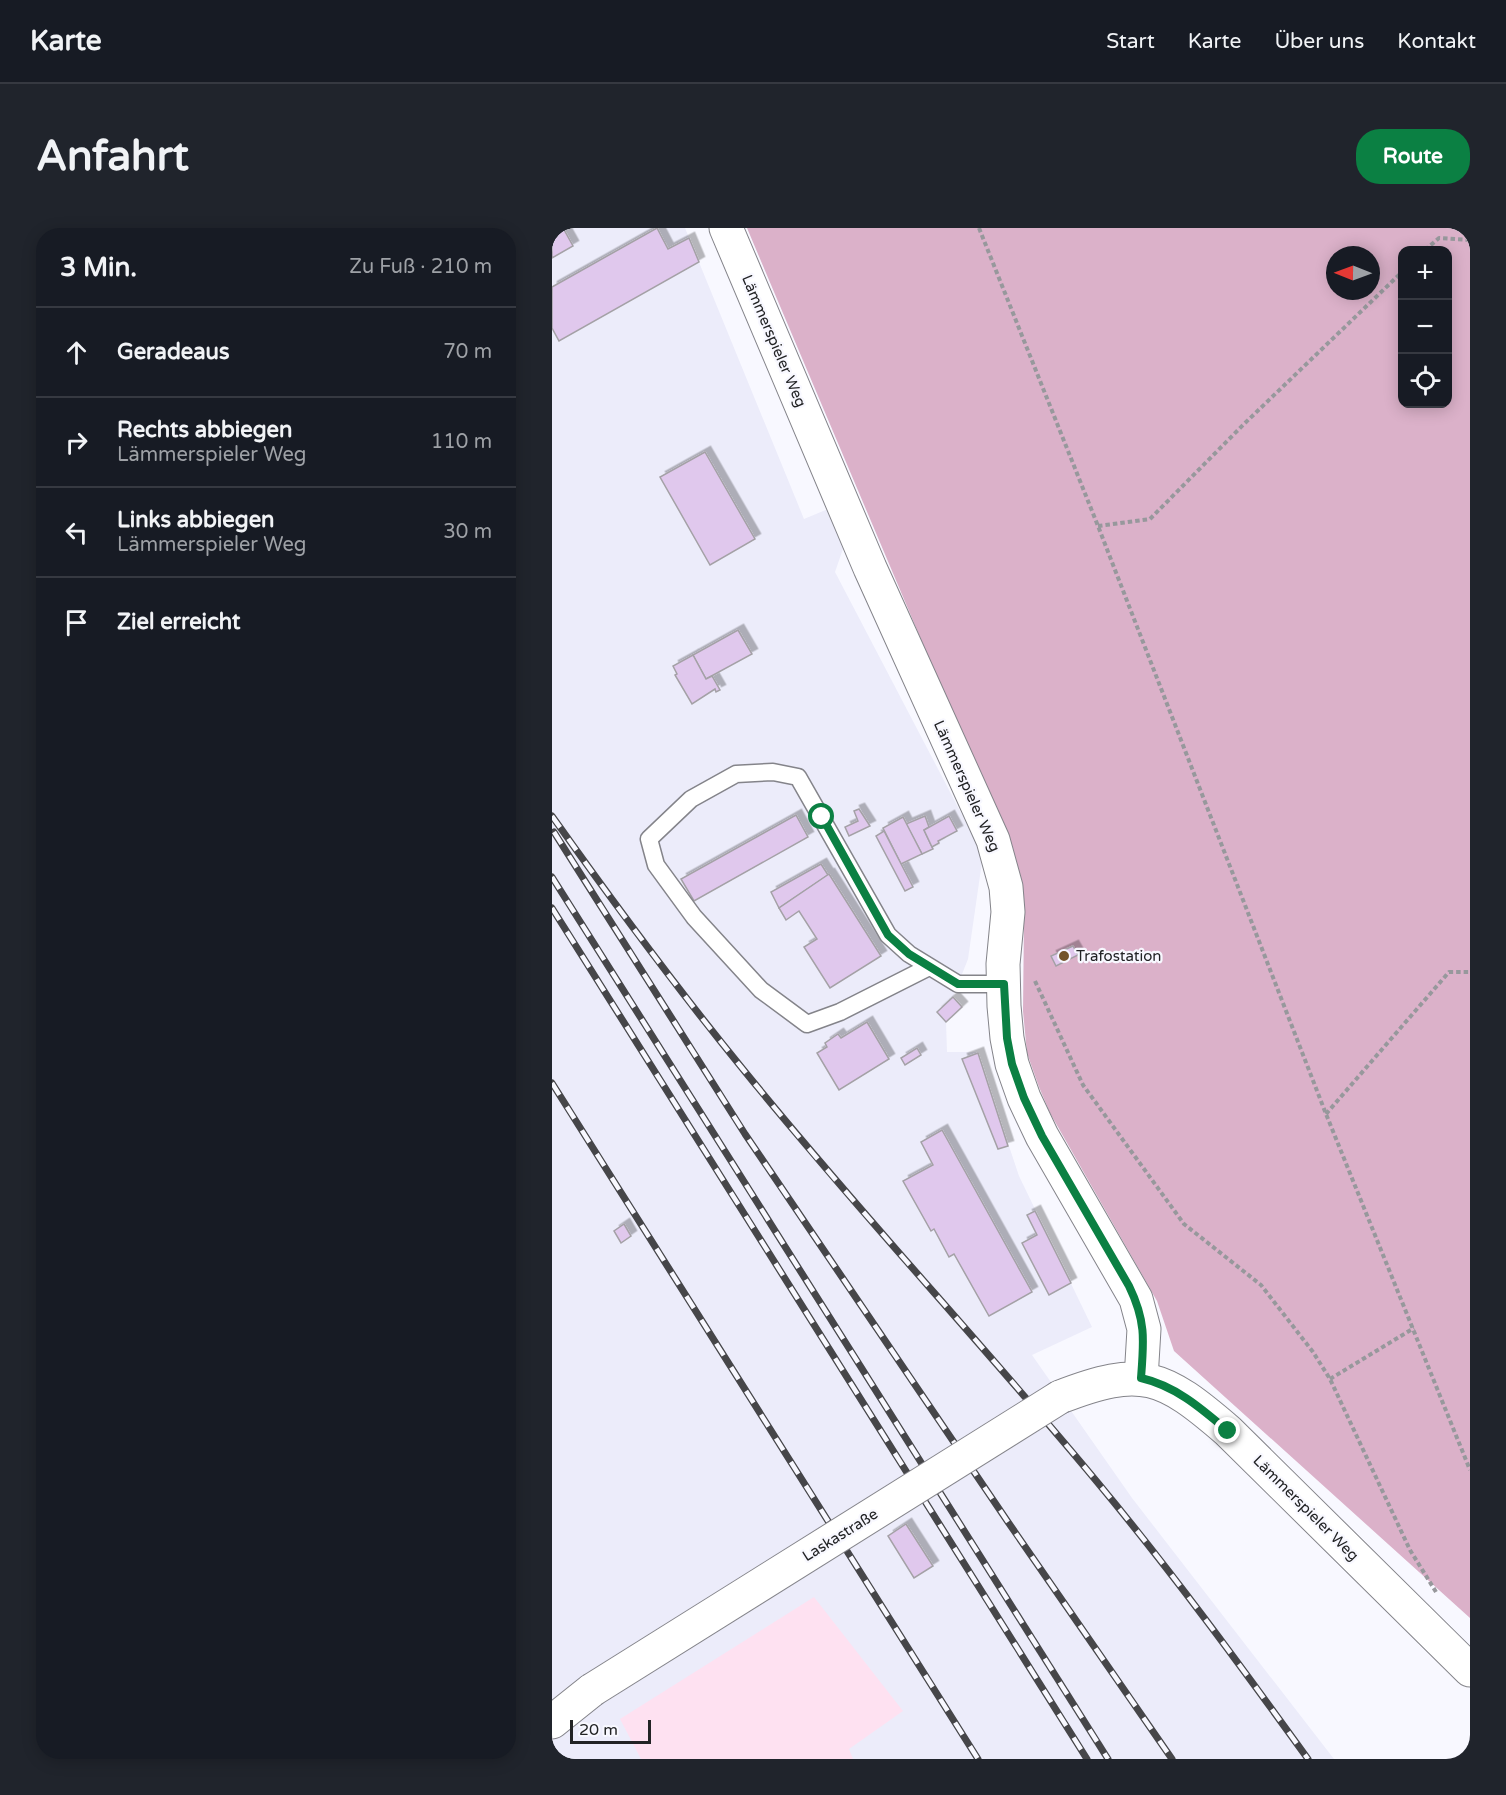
<!DOCTYPE html>
<html lang="de">
<meta charset="utf-8">
<style>
body{margin:0;font-family:"Varela Round",sans-serif;background:#20242c;color:#f1f3f6}
.controls{position:absolute;right:18px;top:18px;display:grid;overflow:hidden;border-radius:12px;box-shadow:0 3px 15px #0003}
.controls button{width:54px;height:54px;display:grid;place-items:center;padding:0;border:0;border-bottom:2px solid #363941;background:#171b24;color:#f1f3f6;font:30px sans-serif}
.compass{position:absolute;left:774px;top:18px;width:54px;height:54px;border-radius:50%;background:#171b24;box-shadow:0 3px 15px #0003;rotate:271deg}
.scale{position:absolute;left:18px;bottom:15px;width:81px;box-sizing:border-box;padding-left:6px;border:3px solid #222325;border-top:0;font-size:16px;line-height:21px;white-space:nowrap;color:#222325;-webkit-text-stroke:4px #f8f8ff;paint-order:stroke}
.stop{position:absolute;width:18px;height:18px;margin:-14px;border:4px solid #0b8043;border-radius:50%;background:#fff}
.stop.end{background:#0b8043;border-color:#fff;box-shadow:0 2px 6px #0008}
.list{margin:0;padding:0;list-style:none}
h2{display:flex;justify-content:space-between;align-items:center;height:78px;margin:0;padding:0 24px;font-size:26px}
h2 small{font-size:20px;font-weight:400;color:#9ea1a6}
.list li{display:grid;grid-template-columns:39px 1fr auto;gap:18px;align-items:center;box-sizing:border-box;height:90px;padding:0 24px;border-top:2px solid #363941}
.list b{display:block;font-size:22px;white-space:nowrap}
.list p{margin:0;font-size:20px;white-space:nowrap;color:#9ea1a6}
.list em{font-size:20px;font-style:normal;color:#9ea1a6}
.icon{flex:none;width:33px;height:33px;fill:none;stroke:currentColor;stroke-width:2;stroke-linecap:round;stroke-linejoin:round}
.map{position:relative;flex:none;width:918px;height:1531px;overflow:hidden;border-radius:24px}
header{display:flex;align-items:center;gap:36px;box-sizing:border-box;height:84px;padding:0 30px;background:#171b24;border-bottom:2px solid #363941}
header strong{font-size:28px}
nav{display:flex;gap:33px;margin-inline-start:auto;font-size:21px}
.intro{display:flex;align-items:center;justify-content:space-between;box-sizing:border-box;height:144px;padding:0 36px}
h1{margin:0;font-size:42px}
.button{padding:15px 27px;border-radius:24px;background:#0b8043;color:#fff;font-size:21px;font-weight:700}
main{display:flex;gap:36px;padding:0 36px}
aside{flex:1;background:#171b24;border-radius:24px;box-shadow:0 3px 15px #0003}
.map>svg:first-child{display:block}
.built{fill:#ececfa}
.green{fill:#fee1f1}
.forest{fill:#dbb1c9;fill-rule:evenodd}
.building{fill:#e0c8ed;stroke:#a4a1a6;stroke-width:1.5;filter:url(#shadow)}
.lines{fill:none;stroke-linecap:round;stroke-linejoin:round}
.service-casing{stroke:#84848a;stroke-width:19}
.minor-casing{stroke:#84848a;stroke-width:35}
.path{stroke:#97989c;stroke-width:4;stroke-dasharray:4.5 3;stroke-linecap:butt}
.service{stroke:#fff;stroke-width:16}
.minor{stroke:#fff;stroke-width:33}
.rail-casing{stroke:#464649;stroke-width:7}
.rail{stroke:#f8f8ff;stroke-width:4.5;stroke-dasharray:14;stroke-linecap:butt}
.minor-bridge-casing{stroke:#84848a;stroke-width:35;stroke-linecap:butt}
.minor-bridge{stroke:#fff;stroke-width:33}
.route{stroke:#0b8043;stroke-width:8}
.poi-dot{fill:#735329;stroke:#f8f8ff;stroke-width:2}
.labels{text-anchor:middle;dominant-baseline:central;stroke-width:4.5;stroke-linejoin:round;paint-order:stroke}
.street-label{font-size:15px;fill:#222325;stroke:#f8f8ff}
.poi-label{font-size:15px;fill:#222325;stroke:#f8f8ff;text-anchor:start}
</style>
<header>
<strong>Karte</strong>
<nav><a>Start</a><a>Karte</a><a>Über uns</a><a>Kontakt</a></nav>
</header>
<div class="intro"><h1>Anfahrt</h1><a class="button">Route</a></div>
<main>
<aside>
<h2>3 Min.<small>Zu Fuß · 210 m</small></h2>
<ul class="list">
<li><svg class="icon" aria-label="ahead" viewBox="0 0 24 24"><path d="M12 20V5M6 11l6-6 6 6"/></svg><div><b>Geradeaus</b></div><em>70 m</em></li>
<li><svg class="icon" aria-label="right" viewBox="0 0 24 24"><path d="M7 20v-9h11M14 6l5 5-5 5"/></svg><div><b>Rechts abbiegen</b><p>Lämmerspieler Weg</p></div><em>110 m</em></li>
<li><svg class="icon" aria-label="left" viewBox="0 0 24 24"><path d="M17 20v-9H6M10 6l-5 5 5 5"/></svg><div><b>Links abbiegen</b><p>Lämmerspieler Weg</p></div><em>30 m</em></li>
<li><svg class="icon" aria-label="arrive" viewBox="0 0 24 24"><path d="M6 21V4h12l-3 4 3 4H6"/></svg><div><b>Ziel erreicht</b></div></li>
</ul>
</aside>
<div class="map">
<svg width="918" height="1531" viewBox="0 0 918 1531">
<defs>
<filter id="shadow"><feDropShadow dx="5.5" dy="-5.5" stdDeviation="0" flood-color="#0004"/></filter>
</defs>
<rect width="100%" height="100%" fill="#f8f8ff"/>
<polygon class="built" points="0,0 133,0 252,291 276,281 293,315 283,344 431,627 416,731 401,769 385,784 394,794 395,824 425,824 426,825 467,948 540,1099 480,1127 580,1270 782,1531 0,1531"/>
<polygon class="green" points="262,1369 351,1483 297,1521 301,1531 89,1531 68,1491"/>
<path class="forest" d="M 195,0 L 918,0 L 918,1390 L 622,1123 L 605,1073 L 498,885 L 487,859 L 475,825 L 471,783 L 472,691 L 467,658 L 453,610 ZM 850,22 L 896,22 L 896,176 L 850,176 ZM 783,27 L 819,27 L 819,63 L 783,63 Z"/>
<g class="building">
<polygon points="0,0 11,0 21,18 0,30"/>
<polygon points="105,0 116,21 137,10 147,34 7,113 0,100 0,59"/>
<polygon points="153,224 203,311 158,337 108,249"/>
<polygon points="186,402 200,426 154,451 141,427"/>
<polygon points="141,427 154,451 160,448 168,462 164,464 163,461 140,476 123,447 125,446 121,438"/>
<polygon points="307,581 318,598 297,608 293,599 306,593 302,583"/>
<polygon points="244,587 256,609 142,673 129,651"/>
<polygon points="373,588 377,599 372,602 381,621 370,626 354,596"/>
<polygon points="397,588 405,603 386,613 387,615 380,619 372,602"/>
<polygon points="351,589 370,626 349,636 331,600"/>
<polygon points="332,603 361,659 353,663 324,608"/>
<polygon points="269,636 276,647 227,680 219,664"/>
<polygon points="277,646 329,728 278,760 252,719 265,711 247,683 234,692 227,680"/>
<polygon points="521,718 526,727 504,738 499,728"/>
<polygon points="401,769 410,779 394,794 385,784"/>
<polygon points="315,794 337,831 287,862 265,825 275,819 273,815 286,806 289,810"/>
<polygon points="365,820 369,827 353,837 349,830"/>
<polygon points="426,825 456,918 446,921 410,831"/>
<polygon points="390,902 480,1064 437,1088 402,1026 397,1029 382,1001 379,1003 351,953 381,937 369,914"/>
<polygon points="483,983 519,1055 497,1067 470,1015 485,1007 475,987"/>
<polygon points="72,996 79,1008 69,1015 62,1003"/>
<polygon points="354,1296 381,1338 362,1350 336,1308"/>
</g>
<g class="lines">
<defs>
<polyline id="service" points="377,739 288,784 255,796 209,762 142,689 104,637 97,611 139,571 184,546 221,544 246,549 336,707 357,726 406,756 452,756"/>
<g id="minor">
<polyline points="174,0 318,340 441,612 454,659 456,684 451,736 452,778 455,810 460,836 472,870 490,908 584,1071 592,1101 589,1151"/>
<path d="M 508,1169 C 590,1137 611,1147 676,1203 L 918,1442"/>
<polyline points="0,1494 40,1462"/>
</g>
</defs>
<use href="#service" class="service-casing"/>
<use href="#minor" class="minor-casing"/>
<g class="path">
<polyline points="427,0 546,298 774,886 918,1242"/>
<polyline points="873,22 887,10 918,12"/>
<polyline points="546,298 598,291 692,196 850,44"/>
<polyline points="483,753 531,857 632,996 709,1057 761,1124 778,1151 858,1322 884,1364"/>
<polyline points="774,886 897,744 918,744"/>
<polyline points="778,1151 862,1100"/>
</g>
<use href="#service" class="service"/>
<use href="#minor" class="minor"/>
<defs>
<g id="rail">
<path d="M 0,588 C 61,674 124,759 190,840 C 305,982 430,1115 546,1255 C 620,1344 688,1437 756,1531"/>
<polyline points="2,604 193,906 456,1294 620,1531"/>
<polyline points="0,649 556,1531"/>
<polyline points="0,680 535,1531"/>
<polyline points="0,855 426,1531"/>
</g>
</defs>
<use href="#rail" class="rail-casing"/>
<use href="#rail" class="rail"/>
<defs>
<polyline id="minor-bridge" points="40,1462 508,1169"/>
</defs>
<use href="#minor-bridge" class="minor-bridge-casing"/>
<use href="#minor-bridge" class="minor-bridge"/>
</g>
<g class="lines">
<path class="route" d="M 270,589 L 336,707 L 357,726 L 406,756 L 452,756 L 455,810 L 460,836 L 472,870 L 490,908 L 577,1058 C 594,1093 592,1112 589,1150 C 624,1158 650,1181 676,1203"/>
</g>
<circle class="poi-dot" cx="512" cy="728" r="6"/>
<g class="labels">
<g class="street-label">
<text transform="translate(222 113) rotate(67)">Lämmerspieler Weg</text>
<text transform="translate(415 558) rotate(66)">Lämmerspieler Weg</text>
<text transform="translate(754 1280) rotate(45)">Lämmerspieler Weg</text>
<text transform="translate(288 1307) rotate(-32)">Laskastraße</text>
</g>
<g class="poi-label">
<text x="524" y="728">Trafostation</text>
</g>
</g>
</svg>
<div class="controls">
<button>+</button>
<button>−</button>
<button><svg class="icon" aria-label="locate" viewBox="0 0 24 24"><circle cx="12" cy="12" r="6"/><path d="M12 2v4M12 18v4M2 12h4M18 12h4"/></svg></button>
</div>
<svg class="compass" viewBox="-18 -18 36 36"><path d="M0-13l5 13h-10z" fill="#e53935"/><path d="M0 13l5-13h-10z" fill="#9ea1a6"/></svg>
<div class="scale">20 m</div>
<div class="stop" style="left:270px;top:589px"></div>
<div class="stop end" style="left:676px;top:1203px"></div>
</div>
</main>
